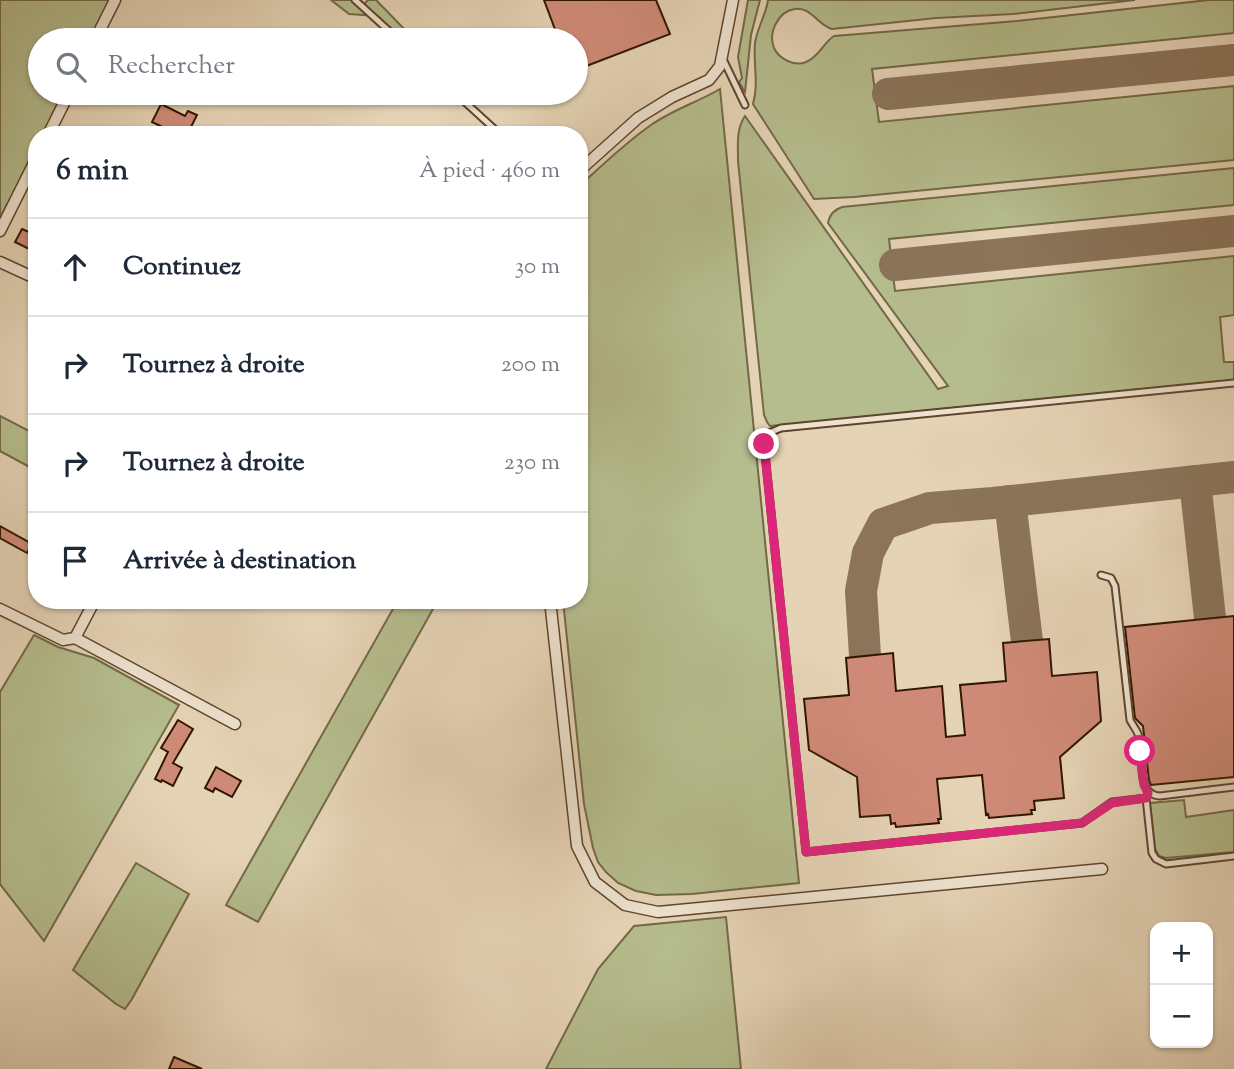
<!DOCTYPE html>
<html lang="fr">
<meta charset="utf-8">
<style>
body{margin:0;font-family:"Sorts Mill Goudy",serif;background:#f2f2f3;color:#1f2937}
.controls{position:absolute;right:21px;bottom:21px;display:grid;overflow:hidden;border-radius:14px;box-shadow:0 2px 5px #0004}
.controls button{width:63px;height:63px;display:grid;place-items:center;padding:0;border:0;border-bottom:2px solid #e0e1e3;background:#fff;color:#1f2937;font:35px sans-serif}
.stop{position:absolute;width:21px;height:21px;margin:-16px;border:5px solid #db2777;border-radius:50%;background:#fff}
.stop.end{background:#db2777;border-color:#fff;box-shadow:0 2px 7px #0008}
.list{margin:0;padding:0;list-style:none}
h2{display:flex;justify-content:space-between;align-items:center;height:91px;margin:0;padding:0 28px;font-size:30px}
h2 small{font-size:23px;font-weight:400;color:#747a83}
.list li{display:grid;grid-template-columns:46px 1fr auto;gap:21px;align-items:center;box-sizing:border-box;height:98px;padding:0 28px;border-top:2px solid #e0e1e3}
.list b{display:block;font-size:26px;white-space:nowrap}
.list em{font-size:23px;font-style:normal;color:#747a83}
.icon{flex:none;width:38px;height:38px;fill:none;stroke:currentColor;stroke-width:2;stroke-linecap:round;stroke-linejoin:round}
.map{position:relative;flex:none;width:1234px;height:1069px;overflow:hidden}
.search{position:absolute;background:#fff;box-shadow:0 2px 5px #0004;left:28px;top:28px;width:560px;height:77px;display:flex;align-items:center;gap:18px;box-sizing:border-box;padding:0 24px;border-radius:38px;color:#747a83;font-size:26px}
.panel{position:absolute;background:#fff;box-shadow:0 2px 5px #0004;left:28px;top:126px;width:560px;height:483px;border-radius:28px}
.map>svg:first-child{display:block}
.green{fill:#b5bc8d;stroke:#736946;stroke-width:2}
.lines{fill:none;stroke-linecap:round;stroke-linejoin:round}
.taxiway{stroke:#8b745a;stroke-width:32}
.building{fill:#cf8a77;stroke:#311600;stroke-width:2}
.lane-casing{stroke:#5e452d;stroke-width:9}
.street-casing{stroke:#5e452d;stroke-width:13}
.lane{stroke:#eee2cf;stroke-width:5}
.street{stroke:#eee2cf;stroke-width:10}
.route{stroke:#db2777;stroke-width:9}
</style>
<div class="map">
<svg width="1234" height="1069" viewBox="0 0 1234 1069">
<rect width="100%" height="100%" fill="#e5d3b5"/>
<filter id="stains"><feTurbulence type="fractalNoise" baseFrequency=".00286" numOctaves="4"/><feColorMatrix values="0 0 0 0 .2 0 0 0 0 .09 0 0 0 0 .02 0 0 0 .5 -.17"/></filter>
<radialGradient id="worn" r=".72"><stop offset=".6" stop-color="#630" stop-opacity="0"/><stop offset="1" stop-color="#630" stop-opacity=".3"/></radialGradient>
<g class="green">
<polygon points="0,0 111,0 92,40 40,40 40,93 65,93 43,135 37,135 37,148 0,218"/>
<polygon points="331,0 360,0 364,4 368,0 376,0 415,40 404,40 377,16 349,14"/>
<polygon points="748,0 760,0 751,35 745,92 739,82 742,78 738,57"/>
<path d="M 768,0 L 1135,0 L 1013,14 L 936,18 L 832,29 C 817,25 812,7 795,9 C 778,11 768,33 774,48 C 779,59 795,67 806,62 C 819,57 823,43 834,36 L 1017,21 L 1209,0 L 1234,0 L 1234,33 L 872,69 L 879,122 L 1234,86 L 1234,160 L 854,197 L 814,199 L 753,104 C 759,84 753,63 755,43 C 757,28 766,15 768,0 Z"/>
<path d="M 720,89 L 799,883 L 692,894 L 656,895 L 636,891 L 618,883 L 606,872 L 598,862 L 593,848 L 584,804 L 563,600 L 579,600 L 579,186 C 603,165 625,143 651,125 C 672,110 698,102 720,89 Z"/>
<path d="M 745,116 L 938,389 L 948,386 L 828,223 C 830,214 834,210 842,207 L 1234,168 L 1234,205 L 889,239 L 895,291 L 1234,256 L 1234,315 L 1220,317 L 1224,362 L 1234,362 L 1234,380 L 770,426 L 767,422 L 764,415 L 738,161 C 738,146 736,129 745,116 Z"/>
<polygon points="0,416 37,435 37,471 0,451"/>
<polygon points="398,600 438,600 258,922 226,905"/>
<polygon points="34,635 58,647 94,658 179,705 44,941 0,884 0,692"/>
<polygon points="1184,800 1186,817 1234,810 1234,852 1166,858 1159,856 1155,849 1150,803"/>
<polygon points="136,863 189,894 132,999 125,1009 116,1004 73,970"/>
<polygon points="726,917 741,1069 546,1069 598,969 634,926"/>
</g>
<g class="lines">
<g class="taxiway">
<polyline points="888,94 1234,60"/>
<polyline points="895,265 1234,231"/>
<polyline points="1195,481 1210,618"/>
<polyline points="1010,501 1027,641"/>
<polyline points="865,656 861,591 868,553 883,524 930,508 993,503 1234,477"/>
</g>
</g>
<g class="building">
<polygon points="544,0 656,0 670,34 576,70 576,40 559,40"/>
<polygon points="161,104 185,116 188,111 197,115 187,135 169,135 171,131 152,122"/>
<polygon points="22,229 36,235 29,249 15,242"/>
<polygon points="0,526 32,544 27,553 0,538"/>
<polygon points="1234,616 1234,777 1151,785 1149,780 1143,726 1135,718 1125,627"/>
<polygon points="1049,639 1052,676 1097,672 1101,721 1060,757 1064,798 1034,801 1035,810 1031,810 1032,814 989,818 988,814 986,815 982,775 937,779 941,819 938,819 939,823 896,827 895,823 891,824 890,815 860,817 857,777 809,750 804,699 849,695 846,658 893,653 896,691 942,686 946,737 965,735 960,685 1006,681 1003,643"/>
<polygon points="178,720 193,729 173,763 182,768 173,786 162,780 161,782 155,779 168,752 161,748"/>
<polygon points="216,767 241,781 232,797 215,788 213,792 205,788"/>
<polygon points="174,1057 202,1069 169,1069"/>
</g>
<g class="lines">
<defs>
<g id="lane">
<polyline points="355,0 399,40"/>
<polyline points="722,57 745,105"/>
<polyline points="455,93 501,135"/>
<path d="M 1101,575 L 1111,578 L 1115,586 L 1130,720 C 1132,724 1136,729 1138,734 C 1145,752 1134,795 1160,796 L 1234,787"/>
<polyline points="1147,796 1146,798 1152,853 1156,859 1166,864 1234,856"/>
<polyline points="1146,798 1112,802 1082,823 806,852 764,444 769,433 781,428 1234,383"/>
</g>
<g id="street">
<polyline points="95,40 115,0"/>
<polyline points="48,135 69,93"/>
<polyline points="579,171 638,118 672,97 709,80 720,66 733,0"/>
<polyline points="0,231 37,157"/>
<polyline points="0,262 37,279"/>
<polyline points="550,600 577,846 595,882 625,905 658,912 1102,869"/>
<polyline points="0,609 63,640 75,638 235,724"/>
<polyline points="75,638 95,600"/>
</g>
</defs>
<use href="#lane" class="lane-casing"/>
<use href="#street" class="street-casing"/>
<use href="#lane" class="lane"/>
<use href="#street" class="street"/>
</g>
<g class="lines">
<polyline class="route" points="764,444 806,852 1082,823 1112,803 1146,798 1148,793 1144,785 1140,751"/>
</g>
<rect width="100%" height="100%" filter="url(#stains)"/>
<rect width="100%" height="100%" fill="url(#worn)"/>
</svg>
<div class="controls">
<button>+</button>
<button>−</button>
</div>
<div class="stop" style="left:1140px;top:751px"></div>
<div class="stop end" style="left:764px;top:444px"></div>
<div class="search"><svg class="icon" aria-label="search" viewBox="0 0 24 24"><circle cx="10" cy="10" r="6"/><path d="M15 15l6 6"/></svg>Rechercher</div>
<section class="panel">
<h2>6 min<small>À pied · 460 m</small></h2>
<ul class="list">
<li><svg class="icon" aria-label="ahead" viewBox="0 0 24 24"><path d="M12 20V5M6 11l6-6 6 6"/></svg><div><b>Continuez</b></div><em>30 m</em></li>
<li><svg class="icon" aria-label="right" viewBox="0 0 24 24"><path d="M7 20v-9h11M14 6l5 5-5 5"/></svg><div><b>Tournez à droite</b></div><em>200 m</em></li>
<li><svg class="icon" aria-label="right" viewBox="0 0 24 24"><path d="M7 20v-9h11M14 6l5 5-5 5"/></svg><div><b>Tournez à droite</b></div><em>230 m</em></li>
<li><svg class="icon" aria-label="arrive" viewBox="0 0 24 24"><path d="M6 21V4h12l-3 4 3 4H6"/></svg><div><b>Arrivée à destination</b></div></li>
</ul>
</section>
</div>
